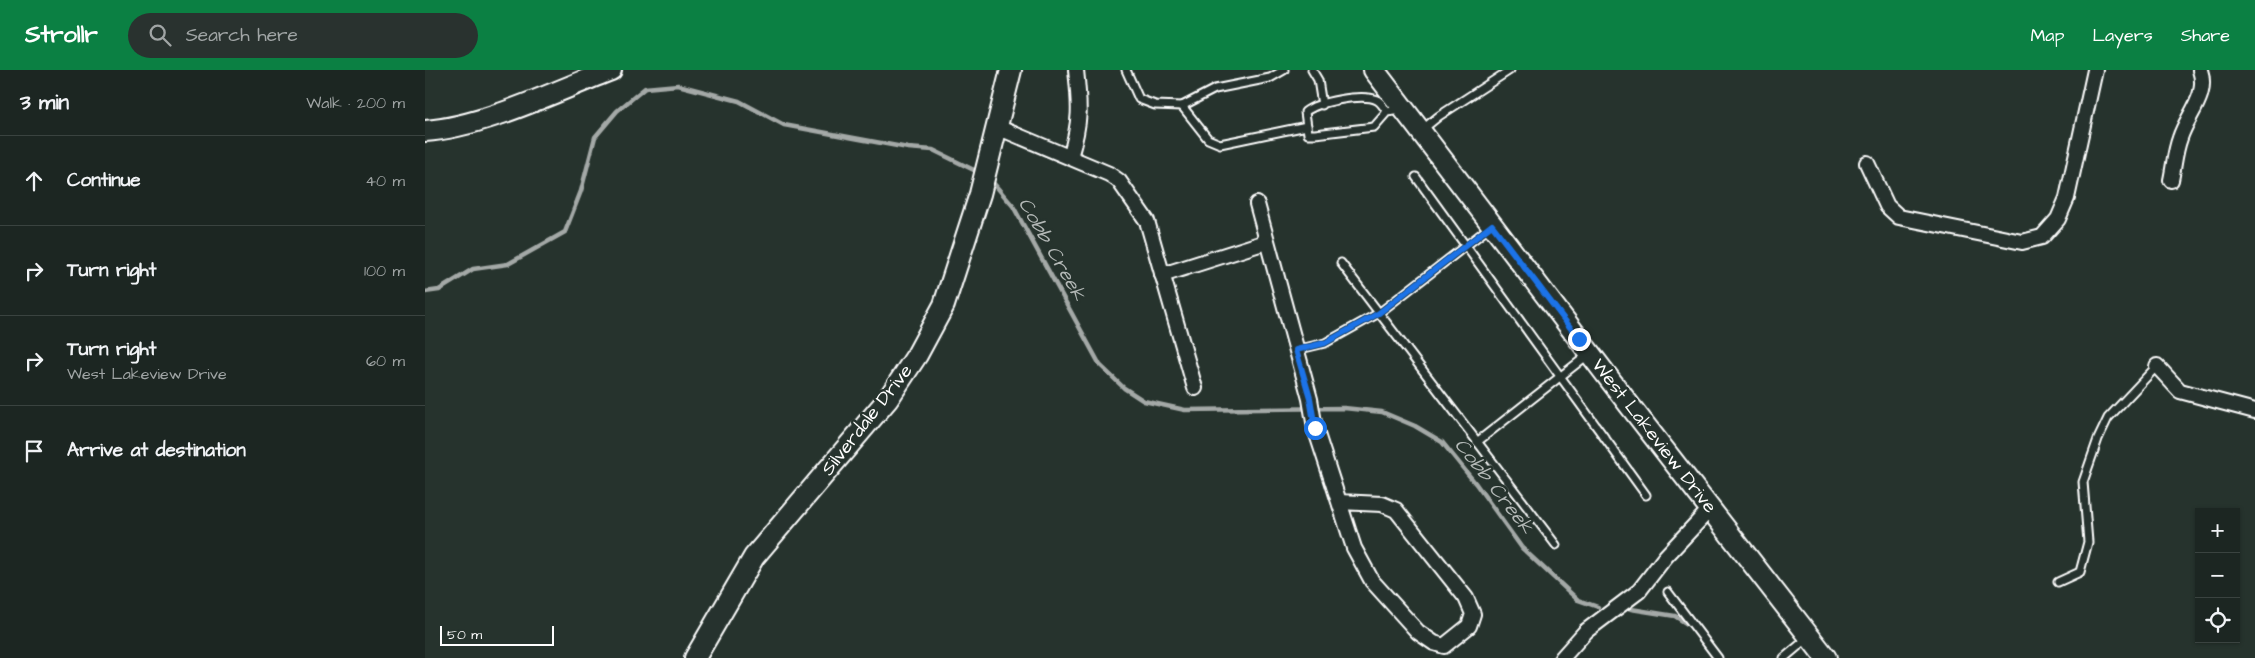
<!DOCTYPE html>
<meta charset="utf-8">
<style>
body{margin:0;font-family:"Architects Daughter",sans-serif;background:#29322f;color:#f1f3f6}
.controls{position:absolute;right:15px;bottom:15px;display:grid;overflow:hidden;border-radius:0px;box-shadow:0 1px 4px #0004}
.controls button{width:45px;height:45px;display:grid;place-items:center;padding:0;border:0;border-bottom:1px solid #3a4340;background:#1c2622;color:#f1f3f6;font:25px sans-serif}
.scale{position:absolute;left:15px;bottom:12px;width:114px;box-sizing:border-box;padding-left:5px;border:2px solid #fff;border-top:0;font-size:14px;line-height:18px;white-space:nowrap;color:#fff;-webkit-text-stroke:4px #26332d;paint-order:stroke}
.stop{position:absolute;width:15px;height:15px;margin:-11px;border:4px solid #1a73e8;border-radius:50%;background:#fff}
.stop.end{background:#1a73e8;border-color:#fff;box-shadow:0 1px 5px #0008}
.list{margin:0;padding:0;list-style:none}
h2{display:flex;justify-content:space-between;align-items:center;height:65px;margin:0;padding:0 20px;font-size:21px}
h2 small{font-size:16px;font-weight:400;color:#a0a5a5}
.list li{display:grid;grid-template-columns:32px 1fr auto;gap:15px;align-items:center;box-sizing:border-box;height:90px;padding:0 20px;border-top:1px solid #3a4340}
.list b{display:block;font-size:19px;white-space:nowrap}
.list p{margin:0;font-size:16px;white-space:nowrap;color:#a0a5a5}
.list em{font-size:16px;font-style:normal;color:#a0a5a5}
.icon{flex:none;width:28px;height:28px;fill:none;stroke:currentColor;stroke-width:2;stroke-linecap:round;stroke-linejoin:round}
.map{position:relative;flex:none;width:1830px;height:588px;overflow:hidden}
header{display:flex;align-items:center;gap:30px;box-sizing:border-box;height:70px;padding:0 25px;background:#0b8043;color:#fff}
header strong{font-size:24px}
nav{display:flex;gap:28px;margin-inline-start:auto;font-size:18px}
.search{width:350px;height:45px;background:#29322f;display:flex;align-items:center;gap:12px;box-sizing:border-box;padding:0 18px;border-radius:28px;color:#a0a5a5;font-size:19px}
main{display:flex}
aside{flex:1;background:#1c2622}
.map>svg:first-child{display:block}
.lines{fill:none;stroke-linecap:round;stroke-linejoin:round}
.stream{stroke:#a4a9a7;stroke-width:4.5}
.lane-casing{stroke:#fff;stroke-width:11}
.street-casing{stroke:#fff;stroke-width:18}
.secondary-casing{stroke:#fff;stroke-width:24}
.lane{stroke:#26332d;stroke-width:7}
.street{stroke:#26332d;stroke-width:14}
.secondary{stroke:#26332d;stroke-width:20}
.route{stroke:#1a73e8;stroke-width:6}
.labels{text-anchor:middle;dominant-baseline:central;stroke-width:5;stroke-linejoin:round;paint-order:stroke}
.street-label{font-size:19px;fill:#fff;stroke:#26332d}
.water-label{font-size:20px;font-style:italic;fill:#b3b8b6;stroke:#26332d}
</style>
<header>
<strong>Strollr</strong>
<div class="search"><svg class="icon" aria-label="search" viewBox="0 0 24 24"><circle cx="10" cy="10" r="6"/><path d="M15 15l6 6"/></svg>Search here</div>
<nav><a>Map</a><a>Layers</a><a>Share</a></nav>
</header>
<main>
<aside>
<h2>3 min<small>Walk · 200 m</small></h2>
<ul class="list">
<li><svg class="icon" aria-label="ahead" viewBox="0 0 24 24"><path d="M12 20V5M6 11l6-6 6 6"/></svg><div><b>Continue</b></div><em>40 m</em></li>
<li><svg class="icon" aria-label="right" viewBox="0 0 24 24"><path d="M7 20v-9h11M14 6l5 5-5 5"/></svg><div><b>Turn right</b></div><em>100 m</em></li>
<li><svg class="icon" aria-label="right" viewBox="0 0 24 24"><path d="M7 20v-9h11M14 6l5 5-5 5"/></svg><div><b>Turn right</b><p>West Lakeview Drive</p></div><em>60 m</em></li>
<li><svg class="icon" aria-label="arrive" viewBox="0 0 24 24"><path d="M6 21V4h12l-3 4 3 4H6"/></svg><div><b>Arrive at destination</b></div></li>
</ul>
</aside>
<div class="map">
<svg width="1830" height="588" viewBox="0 0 1830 588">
<rect width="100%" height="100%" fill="#26332d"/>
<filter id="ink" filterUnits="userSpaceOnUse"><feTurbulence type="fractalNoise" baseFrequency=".02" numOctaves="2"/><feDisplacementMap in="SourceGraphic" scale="10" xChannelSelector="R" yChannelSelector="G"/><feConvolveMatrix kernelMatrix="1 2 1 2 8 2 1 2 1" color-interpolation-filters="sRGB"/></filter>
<g filter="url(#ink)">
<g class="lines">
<g class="stream">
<polyline points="564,108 588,136 675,295 699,318 719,331 760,340 919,338 957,342 990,356 1017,372 1051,414 1097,478 1153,530 1173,537"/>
<polyline points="0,222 14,220 48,199 83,194 140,162 156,121 170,67 192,41 220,18 253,15 314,31 359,55 483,78 508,80 555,103"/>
<polyline points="1206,539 1250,546 1267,557"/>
</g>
<defs>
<g id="lane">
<polyline points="701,0 714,29 730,35 757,36 790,19 845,8 859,0"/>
<polyline points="887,0 893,10 897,35"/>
<polyline points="757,36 783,69 795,74 882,56"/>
<path d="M 962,42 L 949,57 L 890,64 L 883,64 L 880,42 C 892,32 937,23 952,30 C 956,32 959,37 962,42 L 976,40"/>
<polyline points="998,59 1014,46 1085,0"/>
<polyline points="991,107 1221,425"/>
<polyline points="916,193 1131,475"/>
<polyline points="871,280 900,273 954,243 1065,157"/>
<polyline points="1052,372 1164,284"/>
<polyline points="1633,512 1655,502 1663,472 1658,412 1673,369 1683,348 1732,296"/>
<polyline points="1243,522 1293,588"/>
<polyline points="1359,588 1384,567"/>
</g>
<g id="street">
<polyline points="572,57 684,104 694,111 722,151 770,318"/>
<path d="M 645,87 C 656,51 655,37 651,0"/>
<polyline points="1442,93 1462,136 1474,147 1597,172 1617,167 1633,149 1642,128 1670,0"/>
<path d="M 1746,110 C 1749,96 1750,81 1755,68 C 1762,45 1784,26 1775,0"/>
<polyline points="832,134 885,329 890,358 929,478 947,511 993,562 1009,573 1019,576 1044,556 1048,544 1041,528 971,440 957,434 914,432"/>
<polyline points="737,205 841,172"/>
<polyline points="1732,296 1755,321 1830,341"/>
<polyline points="1137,588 1161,561 1214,521 1241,486 1285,439"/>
</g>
<g id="secondary">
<polyline points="949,0 1202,332 1401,588"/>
<path d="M 0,61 C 58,57 131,21 186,0"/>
<polyline points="270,588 329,487 463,329 492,285 519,235 555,124 586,0"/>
</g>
</defs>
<use href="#lane" class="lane-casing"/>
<use href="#street" class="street-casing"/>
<use href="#secondary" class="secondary-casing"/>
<use href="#lane" class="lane"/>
<use href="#street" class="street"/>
<use href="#secondary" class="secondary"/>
</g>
</g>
<g class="lines" filter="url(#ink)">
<polyline class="route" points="890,358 885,328 871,280 900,273 954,243 1067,155 1154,269"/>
</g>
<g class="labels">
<g class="street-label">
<text transform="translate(442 350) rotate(-52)">Silverdale Drive</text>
<text transform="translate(1229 366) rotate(52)">West Lakeview Drive</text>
</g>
<g class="water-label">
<text transform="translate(627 179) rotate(60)">Cobb Creek</text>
<text transform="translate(1069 416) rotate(52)">Cobb Creek</text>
</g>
</g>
</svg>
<div class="controls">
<button>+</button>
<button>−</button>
<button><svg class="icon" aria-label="locate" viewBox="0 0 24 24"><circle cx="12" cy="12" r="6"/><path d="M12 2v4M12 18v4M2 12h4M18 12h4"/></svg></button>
</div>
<div class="scale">50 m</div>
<div class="stop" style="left:890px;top:358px"></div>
<div class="stop end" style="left:1154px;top:269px"></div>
</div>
</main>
